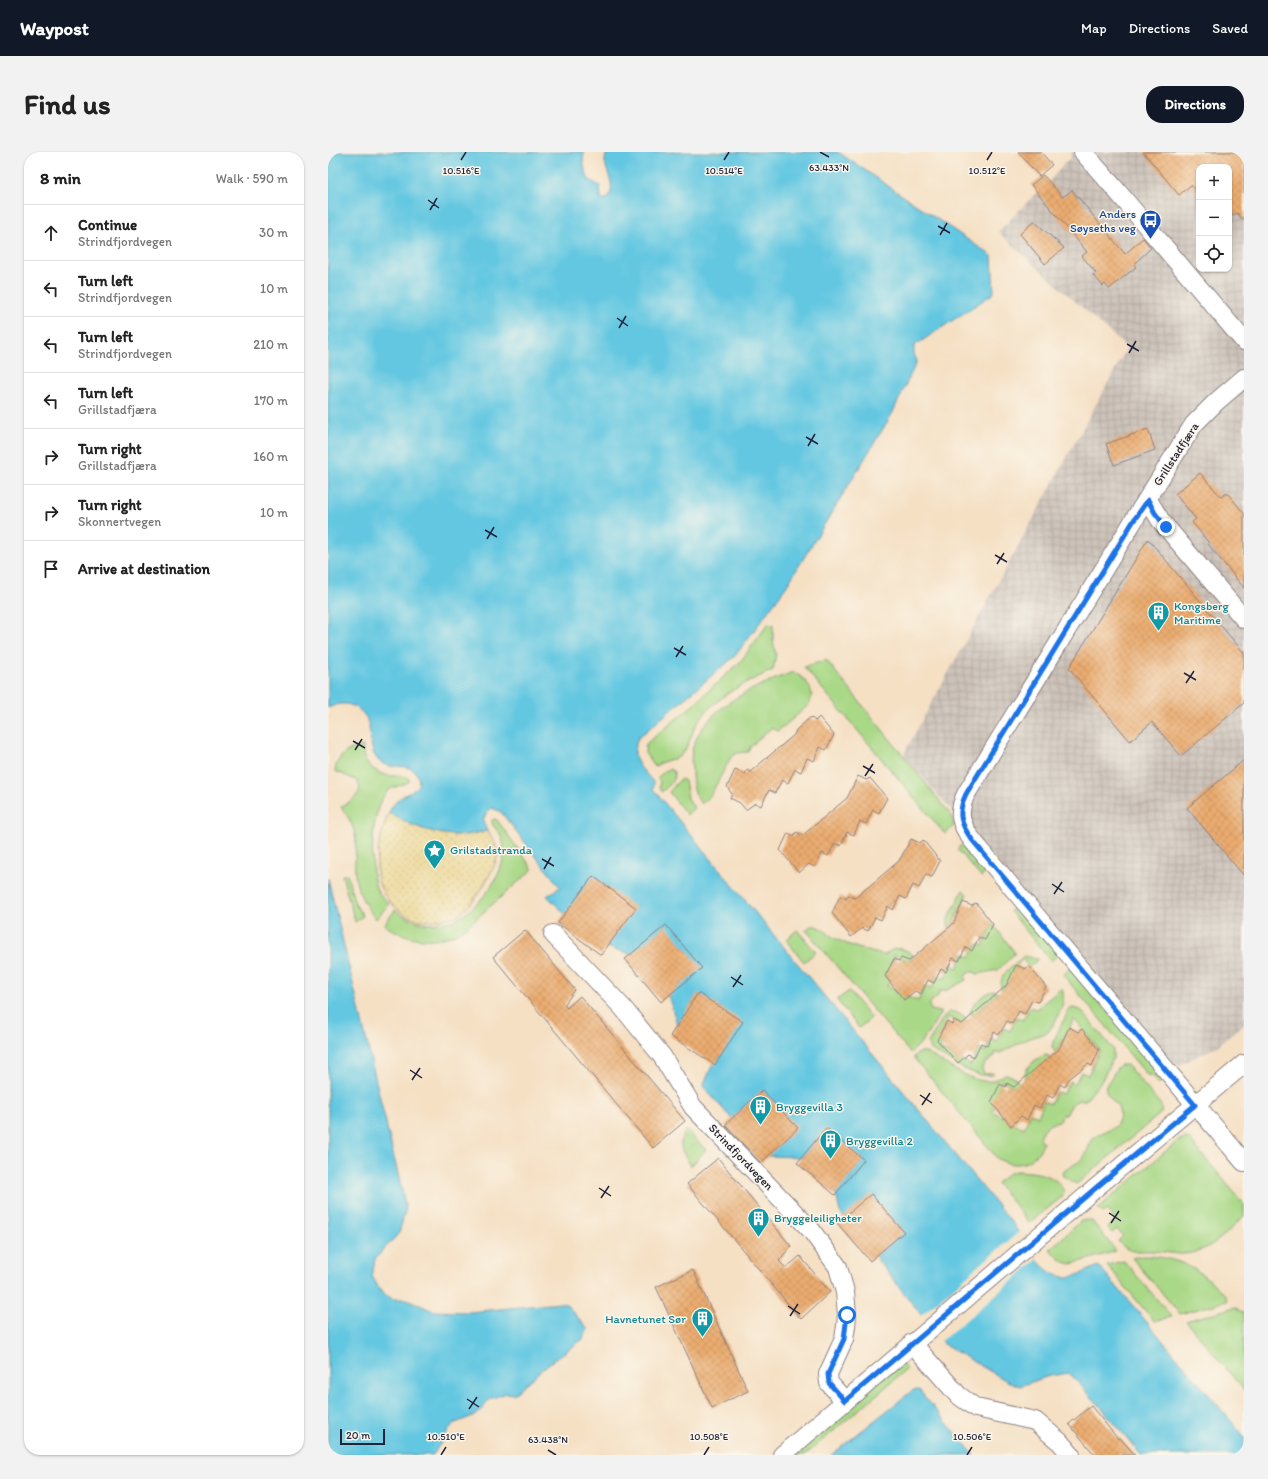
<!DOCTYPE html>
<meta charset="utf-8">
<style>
body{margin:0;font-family:Itim,sans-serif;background:#f2f2f2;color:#222}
.controls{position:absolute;right:12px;top:12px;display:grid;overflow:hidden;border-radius:8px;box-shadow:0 1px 3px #0004}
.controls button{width:36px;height:36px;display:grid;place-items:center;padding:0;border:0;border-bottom:1px solid #e0e0e0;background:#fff;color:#222;font:20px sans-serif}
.scale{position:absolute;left:12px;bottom:10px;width:45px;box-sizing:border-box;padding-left:4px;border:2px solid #22223b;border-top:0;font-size:11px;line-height:14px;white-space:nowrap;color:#22223b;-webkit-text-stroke:3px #fbf7ec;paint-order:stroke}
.stop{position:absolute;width:12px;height:12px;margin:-9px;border:3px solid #1a73e8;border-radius:50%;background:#fff}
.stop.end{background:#1a73e8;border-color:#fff;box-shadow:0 1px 4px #0008}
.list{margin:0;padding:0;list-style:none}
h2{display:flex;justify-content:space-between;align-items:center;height:52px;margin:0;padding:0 16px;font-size:17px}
h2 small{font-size:13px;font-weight:400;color:#767676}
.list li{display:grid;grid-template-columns:26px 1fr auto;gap:12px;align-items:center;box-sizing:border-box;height:56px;padding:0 16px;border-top:1px solid #e0e0e0}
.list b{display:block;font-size:15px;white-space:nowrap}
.list p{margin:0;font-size:13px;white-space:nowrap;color:#767676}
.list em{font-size:13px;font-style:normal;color:#767676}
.icon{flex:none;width:22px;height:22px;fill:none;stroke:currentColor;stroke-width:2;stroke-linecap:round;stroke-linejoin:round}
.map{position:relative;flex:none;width:916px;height:1303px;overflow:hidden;border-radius:16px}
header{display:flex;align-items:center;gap:24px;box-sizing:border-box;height:56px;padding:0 20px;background:#111827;color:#fff}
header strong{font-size:19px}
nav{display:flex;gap:22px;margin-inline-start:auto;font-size:14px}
.intro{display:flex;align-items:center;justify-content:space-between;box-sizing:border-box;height:96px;padding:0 24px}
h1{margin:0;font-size:28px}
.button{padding:10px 18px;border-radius:16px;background:#111827;color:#fff;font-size:14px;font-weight:700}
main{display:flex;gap:24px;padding:0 24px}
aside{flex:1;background:#fff;border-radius:16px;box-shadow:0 1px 3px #0004}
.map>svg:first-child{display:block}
.industrial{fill:url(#industrial-grid);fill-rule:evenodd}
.green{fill:#a9d886;stroke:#667d60}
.sand{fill:url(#sand-dots);stroke:#887e6c}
.park{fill:url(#park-crowns);stroke:#667d60}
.water{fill:#63c7e1;stroke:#42748e}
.pier{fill:#f5e0c4}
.building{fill:url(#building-cross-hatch)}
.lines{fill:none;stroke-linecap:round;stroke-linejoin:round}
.minor-casing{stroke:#8c8180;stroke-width:20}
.minor{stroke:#fff;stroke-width:18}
.route{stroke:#1a73e8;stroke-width:5}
.ticks{fill:none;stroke:#22223b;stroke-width:1.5}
.labels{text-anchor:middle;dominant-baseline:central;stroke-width:3;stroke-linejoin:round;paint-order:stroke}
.transit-label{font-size:12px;fill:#164399;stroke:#fbf7ec;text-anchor:end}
.street-label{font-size:12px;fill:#22223b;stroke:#fbf7ec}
.culture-label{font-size:12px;fill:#0d838f;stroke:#fbf7ec;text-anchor:start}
.ticks-label{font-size:10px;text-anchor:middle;fill:#22223b;stroke:#fbf7ec;stroke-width:3;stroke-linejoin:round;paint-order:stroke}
</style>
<header>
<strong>Waypost</strong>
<nav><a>Map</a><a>Directions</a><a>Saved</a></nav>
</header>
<div class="intro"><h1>Find us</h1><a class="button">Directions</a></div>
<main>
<aside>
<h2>8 min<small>Walk · 590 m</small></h2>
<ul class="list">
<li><svg class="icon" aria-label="ahead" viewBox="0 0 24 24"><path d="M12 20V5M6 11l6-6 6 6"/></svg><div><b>Continue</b><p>Strindfjordvegen</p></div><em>30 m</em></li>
<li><svg class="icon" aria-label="left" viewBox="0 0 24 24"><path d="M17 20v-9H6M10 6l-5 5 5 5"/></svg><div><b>Turn left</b><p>Strindfjordvegen</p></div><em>10 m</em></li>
<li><svg class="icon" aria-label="left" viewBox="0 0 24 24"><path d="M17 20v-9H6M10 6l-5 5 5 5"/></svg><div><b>Turn left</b><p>Strindfjordvegen</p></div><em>210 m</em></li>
<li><svg class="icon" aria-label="left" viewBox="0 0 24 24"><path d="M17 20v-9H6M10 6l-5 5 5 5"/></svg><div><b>Turn left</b><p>Grillstadfjæra</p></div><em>170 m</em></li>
<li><svg class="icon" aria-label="right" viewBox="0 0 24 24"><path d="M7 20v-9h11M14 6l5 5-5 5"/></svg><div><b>Turn right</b><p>Grillstadfjæra</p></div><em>160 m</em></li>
<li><svg class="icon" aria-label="right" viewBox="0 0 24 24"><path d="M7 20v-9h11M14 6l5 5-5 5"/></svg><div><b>Turn right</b><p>Skonnertvegen</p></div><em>10 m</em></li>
<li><svg class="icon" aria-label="arrive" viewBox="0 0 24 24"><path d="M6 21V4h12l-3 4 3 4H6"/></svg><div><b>Arrive at destination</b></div></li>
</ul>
</aside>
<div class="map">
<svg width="916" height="1303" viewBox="0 0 916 1303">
<defs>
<pattern id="industrial-grid" width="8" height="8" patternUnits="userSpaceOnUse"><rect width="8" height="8" fill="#ccc2b9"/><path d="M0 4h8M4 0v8" fill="none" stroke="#afa6a0"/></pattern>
<pattern id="sand-dots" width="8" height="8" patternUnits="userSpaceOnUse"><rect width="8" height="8" fill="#eeda9e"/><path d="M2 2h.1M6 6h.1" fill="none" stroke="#ccbb89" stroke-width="1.8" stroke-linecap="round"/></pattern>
<pattern id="park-crowns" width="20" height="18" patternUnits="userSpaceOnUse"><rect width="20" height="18" fill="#a9d886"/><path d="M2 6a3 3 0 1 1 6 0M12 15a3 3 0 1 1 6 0" fill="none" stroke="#91b975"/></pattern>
<pattern id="building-cross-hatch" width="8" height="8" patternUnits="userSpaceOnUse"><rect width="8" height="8" fill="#ebac70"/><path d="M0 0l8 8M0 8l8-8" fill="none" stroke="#c99462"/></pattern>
</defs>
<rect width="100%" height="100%" fill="#fbf7ec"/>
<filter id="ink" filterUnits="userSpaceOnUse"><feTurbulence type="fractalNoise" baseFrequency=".025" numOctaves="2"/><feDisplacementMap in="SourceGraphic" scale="8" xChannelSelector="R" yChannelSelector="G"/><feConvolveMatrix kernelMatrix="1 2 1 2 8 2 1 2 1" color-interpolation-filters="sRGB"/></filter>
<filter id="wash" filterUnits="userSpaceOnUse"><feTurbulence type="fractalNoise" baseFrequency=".012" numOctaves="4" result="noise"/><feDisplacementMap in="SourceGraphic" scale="16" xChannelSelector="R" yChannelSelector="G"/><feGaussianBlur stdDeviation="0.9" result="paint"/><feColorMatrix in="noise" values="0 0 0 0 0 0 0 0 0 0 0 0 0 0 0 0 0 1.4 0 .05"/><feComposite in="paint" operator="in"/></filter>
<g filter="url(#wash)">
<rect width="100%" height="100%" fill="#f5e0c4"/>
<path class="industrial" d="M 743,0 L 916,0 L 916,872 L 888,895 L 848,915 L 575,603 L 799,196 L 670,80 L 708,41 L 720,31 L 736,12 L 742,7 L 743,4 ZM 871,15 L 901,15 L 901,117 L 871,117 Z"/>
<g class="green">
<path d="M 440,472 L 445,473 L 445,489 L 448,502 L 445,518 C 419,530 390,543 372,567 C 364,577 361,595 354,602 C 349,608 341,607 335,610 C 332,611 329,613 327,615 L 317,601 L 318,592 L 364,554 L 413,509 Z"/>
<polygon points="498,508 624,664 626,674 617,682 476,515"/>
<path d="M 465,520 C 476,525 489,538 481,552 C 477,557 457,573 450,579 L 443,576 L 422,595 L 420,600 L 409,601 L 403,605 L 382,644 L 373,652 C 365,640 364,630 364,617 C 363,611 363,604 364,598 C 376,554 427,535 465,520 Z"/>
<path d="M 35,594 C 35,599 35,605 38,610 C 42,616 55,624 62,624 C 69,624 75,622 81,627 L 81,630 C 70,636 64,632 55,645 C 44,658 41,722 49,738 C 52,743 57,747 61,752 L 48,767 C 35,752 25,732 27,710 C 27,701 29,692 27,683 C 25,672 19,663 13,655 C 22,650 39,640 28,628 L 7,619 C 9,604 20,596 35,594 Z"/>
<path d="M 342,617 L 346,620 C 348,630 340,634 333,640 L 331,635 L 332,629 L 329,626 L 337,619 Z"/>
<path d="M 354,627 L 357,629 L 360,646 L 366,656 L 359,663 L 341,640 C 345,636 349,629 354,627 Z"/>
<path d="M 166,667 L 169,668 L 204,716 L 204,718 L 135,778 C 108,793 82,789 56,773 L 67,758 C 80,768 96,774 113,771 C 119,770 126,769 131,766 C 153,753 182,717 175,690 C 174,683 168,677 164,672 L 164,668 Z"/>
<polygon points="637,690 661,718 653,725 629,697"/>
<polygon points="19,722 27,752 35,764 27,770 14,723"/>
<polygon points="635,738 639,742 624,772 620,775 620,767"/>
<polygon points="687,749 731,802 723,809 682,759 687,755 684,751"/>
<path d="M 665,772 L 687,801 L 670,818 L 649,822 L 646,820 L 641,820 L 637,825 L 638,828 L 617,839 L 612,839 L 610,844 L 604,849 L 601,853 L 603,858 L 613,860 C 603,876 597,889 582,901 L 478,778 L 483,774 C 491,772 498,781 505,785 C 520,794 538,799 556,803 C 559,802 561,799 564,798 C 572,794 581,799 586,804 L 580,809 L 567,803 L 557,824 L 561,829 L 559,834 L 569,839 L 576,847 L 580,845 L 590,849 L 597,835 L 603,837 L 610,824 L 616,827 L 623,813 L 629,816 L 636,802 L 642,805 L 649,792 L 655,794 Z"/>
<polygon points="469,778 488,800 476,810 458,788"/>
<path d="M 696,804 L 710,807 L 701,815 L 694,807 C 685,816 683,830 674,838 C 668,823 687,812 696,804 Z"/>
<polygon points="743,816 836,927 831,932 823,922 820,924 735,823"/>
<path d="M 734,836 C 739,850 729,868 720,880 L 699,887 L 672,901 L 668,900 L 667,904 L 656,912 L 654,916 L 655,920 L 658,922 L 665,921 L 666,922 C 651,930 616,905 602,897 L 600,891 L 617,863 L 621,860 C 628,859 634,863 639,868 L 634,872 L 620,865 L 610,887 L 614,893 L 612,897 L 643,913 L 651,897 L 657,900 L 663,887 L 669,890 L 676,876 L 682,879 L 689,865 L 695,868 L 702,855 L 708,857 Z"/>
<polygon points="521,839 543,866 531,876 509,848"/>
<path d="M 666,839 L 670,841 L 644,863 L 642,860 C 645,851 657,841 666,839 Z"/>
<path d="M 745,856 L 753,858 L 785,897 L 785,906 L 774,928 L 758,948 C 746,946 743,954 738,963 L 735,963 L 733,965 L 733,968 C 722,972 715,974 712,986 L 715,992 C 706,1012 689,1017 670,1007 L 585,905 L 592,900 L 596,900 C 614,908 642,932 664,929 C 668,928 673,924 678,922 L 684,924 L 692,931 L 688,935 L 674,929 L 664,950 L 667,954 L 664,959 L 677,966 L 683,974 L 686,971 L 696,976 L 703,961 L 710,964 L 716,950 L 722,952 L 729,940 L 735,942 L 742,929 L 747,932 L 753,920 L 760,923 L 772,898 L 746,867 L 730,897 L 727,900 L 724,895 L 725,890 L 741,858 Z"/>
<path d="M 718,903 L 722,905 L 697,927 C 694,917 709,905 718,903 Z"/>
<path d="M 792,913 L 799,913 L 832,952 L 834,956 L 833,961 L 750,1031 L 748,1032 L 734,1023 L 735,1020 C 741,1014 750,1012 755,1006 C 762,998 760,988 770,983 C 777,978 786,979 790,970 C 798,951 775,947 778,934 C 779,931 782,928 783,926 C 786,921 788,917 792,913 Z"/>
<path d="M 856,986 L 861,987 L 916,1052 L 916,1064 C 899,1081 881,1101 854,1102 C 844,1102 834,1099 824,1099 C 807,1098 802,1103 790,1089 L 795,1084 L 789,1077 L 784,1081 L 780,1076 L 787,1068 L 779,1058 L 775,1061 L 770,1056 L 850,989 Z"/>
<path d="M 688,1019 C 706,1020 729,1021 736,1040 L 734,1045 L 701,1071 L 669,1031 L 681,1021 Z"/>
<path d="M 759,1068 L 764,1069 L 788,1099 L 744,1112 C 734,1111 728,1104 722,1097 L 753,1069 Z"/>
<path d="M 815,1104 C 843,1104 868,1114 888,1134 C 893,1139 898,1142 899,1149 L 852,1162 L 804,1106 Z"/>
<polygon points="796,1109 844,1165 826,1169 779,1113"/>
<polygon points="907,1155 916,1162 916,1238 858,1169"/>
<polygon points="573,1211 579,1217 477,1303 464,1303"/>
</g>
<path class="sand" d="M 61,661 C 83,674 111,685 138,682 C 145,682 152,680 159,679 C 162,684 168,691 169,697 C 171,709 162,721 157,731 C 152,740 139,759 130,763 C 120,767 101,770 91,768 C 73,764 53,745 50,727 C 46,707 53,679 61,661 Z"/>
<path class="park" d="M 358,978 L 378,998 L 363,1014 C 354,998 348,995 358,978 Z"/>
<g class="water">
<path d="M 0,0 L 256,0 L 255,11 L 260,27 L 272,34 L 273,47 L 279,47 C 289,35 279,23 277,10 C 277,6 278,3 279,0 L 510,0 L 664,104 L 666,141 L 586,194 L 586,202 L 589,209 L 564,262 L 458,435 L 407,504 L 310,586 C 301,608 313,615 326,631 L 325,637 L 685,1072 C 698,1091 714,1127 741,1125 C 751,1124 762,1117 771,1114 L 916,1284 L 916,1303 L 813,1303 L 773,1255 L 741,1221 L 721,1224 L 692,1234 L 679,1229 L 617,1193 L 512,1060 L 506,1033 L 475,1005 L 436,1004 L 375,934 L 388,905 L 350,875 L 339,840 L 305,803 L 276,794 L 247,772 L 219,744 L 232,735 L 173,660 L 164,656 L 159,660 L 155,668 L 159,679 C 152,680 145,682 138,683 C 111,685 83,674 61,661 C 68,643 80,645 91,632 C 90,605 64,621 51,609 C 36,595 49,569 29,556 C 19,550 11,551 0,556 Z"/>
<polygon points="0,726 78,1056 71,1081 47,1107 44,1124 53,1140 65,1147 79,1147 105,1159 141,1160 232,1151 238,1152 260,1177 255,1187 219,1213 186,1242 178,1241 162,1247 150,1262 125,1272 105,1303 0,1303"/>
<polygon points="585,1238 591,1238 646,1303 503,1303"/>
</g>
<polygon class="pier" points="692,1079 711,1106 612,1190 592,1164"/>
<g id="blocks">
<g class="building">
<polygon points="690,0 713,0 724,13 711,24"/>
<polygon points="815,0 916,0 916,69 909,61 901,66 901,15 871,15 871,42 863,33 851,43"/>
<polygon points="715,23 735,45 744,38 797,102 815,86 823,96 806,112 808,115 781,137 777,132 775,134 765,123 768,121 754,104 759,100 703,33"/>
<polygon points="706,69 736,96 717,112 692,82"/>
<polygon points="820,277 827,298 786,313 778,292"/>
<polygon points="872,321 893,345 899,341 916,361 916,436 880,392 881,391 864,370 868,367 847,342"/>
<polygon points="820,387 916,501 916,551 853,604 824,570 802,589 741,516"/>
<polygon points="483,565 487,569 491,565 506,583 498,598 492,595 486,609 479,606 473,620 467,617 460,631 454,628 447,641 441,638 433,654 427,651 418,658 412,651 402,646 404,642 399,635 407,618 417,622 419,618 422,620 466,583 468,578"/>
<polygon points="916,608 916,724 859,656"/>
<polygon points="530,624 538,628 542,626 559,646 551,661 545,658 538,672 532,669 526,683 519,680 513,694 507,691 500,704 494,701 487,715 481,712 471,721 452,698 460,681 466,684 468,680 475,683 519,646"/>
<polygon points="583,687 592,691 595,688 612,709 604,725 598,722 591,736 585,733 578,747 572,744 565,758 560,754 553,768 547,765 540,779 534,776 523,785 504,761 512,744 518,747 520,743 527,746 571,709"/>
<polygon points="265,724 308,756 273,803 230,771"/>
<polygon points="635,750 644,754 648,751 665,772 657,788 651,785 644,799 638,795 631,809 625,806 618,820 613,817 606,831 600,828 593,842 587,839 576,848 557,824 566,807 571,809 573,806 581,809 625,772"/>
<polygon points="338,773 374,816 333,850 297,807"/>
<polygon points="197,778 247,838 236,853 239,856 252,844 357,969 325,996 165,805"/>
<polygon points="688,813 697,817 701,814 718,835 710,850 704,848 697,862 691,859 684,872 679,869 671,883 666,880 659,894 653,891 646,905 640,902 630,911 609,888 619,869 624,872 626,868 634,872 678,834"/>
<polygon points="370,841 415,870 387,913 342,884"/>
<polygon points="741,875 750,880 754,877 771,898 764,914 760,912 741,927 737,935 732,932 725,946 719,943 712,956 706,953 699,968 693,964 683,974 663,950 672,932 678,935 679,931 686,935 731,897"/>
<polygon points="434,938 470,976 433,1011 397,973"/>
<polygon points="498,976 536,1008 507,1043 469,1011"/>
<polygon points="390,1006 463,1094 451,1109 458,1116 472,1104 502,1140 473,1167 359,1032"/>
<polygon points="543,1042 576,1080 542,1109 509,1071"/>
<polygon points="365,1118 420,1239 384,1256 328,1135"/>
<polygon points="763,1254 790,1287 792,1286 807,1303 767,1303 741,1272"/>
</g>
</g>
</g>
<g filter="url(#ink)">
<use href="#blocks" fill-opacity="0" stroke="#8c8180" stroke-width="1"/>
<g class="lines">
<defs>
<g id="minor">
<polyline points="755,0 789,39 916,189"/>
<path d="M 916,226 L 888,250 L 866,272 L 806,368 L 638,642 C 629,661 632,672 645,689 L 916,1010"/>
<polyline points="820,348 833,369 916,467"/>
<polyline points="225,782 295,856 334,904 365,955 483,1078 510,1115 517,1140 519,1163 518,1174 516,1187 500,1222 501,1231 517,1249"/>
<polyline points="584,1191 630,1243 648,1256 707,1269 732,1290 743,1303"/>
<polyline points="454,1303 770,1034 916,912"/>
</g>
</defs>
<use href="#minor" class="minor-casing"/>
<use href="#minor" class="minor"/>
</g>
</g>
<g class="lines" filter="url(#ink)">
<path class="route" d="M 519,1163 L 516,1187 L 500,1222 L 501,1231 L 517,1249 L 770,1034 L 867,953 L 645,689 C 632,672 629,661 638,642 L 806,368 L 820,348 L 827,361 L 838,375"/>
</g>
<path class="ticks" d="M 492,0 L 501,5M 133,8 L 138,0M 396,8 L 401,0M 659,8 L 664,0M 100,48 L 111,56M 102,58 L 109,46M 610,74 L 622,81M 612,83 L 619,71M 289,166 L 300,174M 291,176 L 298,164M 799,192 L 811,199M 801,201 L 808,189M 478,285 L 490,292M 480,294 L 487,282M 157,378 L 169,385M 159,387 L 166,375M 667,403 L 679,410M 669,412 L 676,401M 346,496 L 358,503M 348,505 L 355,494M 856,521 L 868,528M 858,531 L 866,519M 25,589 L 37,596M 27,598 L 34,587M 535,614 L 547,621M 537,624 L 545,612M 214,707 L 226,714M 216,717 L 223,705M 724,732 L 736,740M 726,742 L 734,730M 403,825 L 415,833M 405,835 L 413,823M 82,918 L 94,926M 84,928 L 92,916M 592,943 L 604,951M 594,953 L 602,941M 271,1036 L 283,1044M 273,1046 L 281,1034M 781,1061 L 793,1069M 783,1071 L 791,1059M 460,1154 L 472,1162M 462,1164 L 470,1152M 139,1247 L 151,1255M 141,1257 L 149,1245M 220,1298 L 228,1303M 113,1303 L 118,1295M 376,1303 L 381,1295M 639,1303 L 644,1295"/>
<defs>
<symbol id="bus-pin" viewBox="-11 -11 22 30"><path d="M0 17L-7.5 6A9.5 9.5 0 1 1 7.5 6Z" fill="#1a4fb4" stroke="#fbf7ec"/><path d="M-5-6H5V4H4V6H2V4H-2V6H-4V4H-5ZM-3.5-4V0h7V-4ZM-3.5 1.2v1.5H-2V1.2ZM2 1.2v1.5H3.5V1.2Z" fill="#fff"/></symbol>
<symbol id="building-pin" viewBox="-11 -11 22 30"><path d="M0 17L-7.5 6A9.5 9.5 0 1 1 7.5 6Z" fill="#0f9aa8" stroke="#fbf7ec"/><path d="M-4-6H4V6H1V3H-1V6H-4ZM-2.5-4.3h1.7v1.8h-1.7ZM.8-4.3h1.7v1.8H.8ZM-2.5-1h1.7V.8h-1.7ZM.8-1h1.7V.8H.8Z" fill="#fff"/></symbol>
<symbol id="sight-pin" viewBox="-11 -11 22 30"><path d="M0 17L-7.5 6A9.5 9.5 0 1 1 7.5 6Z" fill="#0f9aa8" stroke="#fbf7ec"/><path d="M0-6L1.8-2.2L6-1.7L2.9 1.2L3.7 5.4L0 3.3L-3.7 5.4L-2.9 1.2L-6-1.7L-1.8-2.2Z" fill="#fff"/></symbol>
</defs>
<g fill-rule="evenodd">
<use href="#bus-pin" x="810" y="56" width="25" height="34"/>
<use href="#building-pin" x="818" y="448" width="25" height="34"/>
<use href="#sight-pin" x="94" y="686" width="25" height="34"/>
<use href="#building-pin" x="420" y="942" width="25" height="34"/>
<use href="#building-pin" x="490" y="976" width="25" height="34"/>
<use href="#building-pin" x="418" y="1054" width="25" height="34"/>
<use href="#building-pin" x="362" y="1154" width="25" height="34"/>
</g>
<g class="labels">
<g class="transit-label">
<text x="808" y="62">Anders<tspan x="808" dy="14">Søyseths veg</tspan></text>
</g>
<g class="street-label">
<text transform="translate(848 302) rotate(-57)">Grillstadfjæra</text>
<text transform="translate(413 1005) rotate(46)">Strindfjordvegen</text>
</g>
<g class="culture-label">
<text x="846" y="454">Kongsberg<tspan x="846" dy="14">Maritime</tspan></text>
<text x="122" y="698">Grilstadstranda</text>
<text x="448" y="955">Bryggevilla 3</text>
<text x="518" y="989">Bryggevilla 2</text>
<text x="446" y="1066">Bryggeleiligheter</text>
<text x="358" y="1167" text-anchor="end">Havnetunet Sør</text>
</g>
</g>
<g class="ticks-label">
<text x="501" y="19">63.433°N</text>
<text x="133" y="22">10.516°E</text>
<text x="396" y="22">10.514°E</text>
<text x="659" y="22">10.512°E</text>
<text x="118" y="1288">10.510°E</text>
<text x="381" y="1288">10.508°E</text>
<text x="644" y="1288">10.506°E</text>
<text x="220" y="1291">63.438°N</text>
</g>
</svg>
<div class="controls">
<button>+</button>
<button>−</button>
<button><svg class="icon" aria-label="locate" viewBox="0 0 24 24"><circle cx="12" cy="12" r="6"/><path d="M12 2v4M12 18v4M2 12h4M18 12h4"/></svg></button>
</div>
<div class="scale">20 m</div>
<div class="stop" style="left:519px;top:1163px"></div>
<div class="stop end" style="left:838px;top:375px"></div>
</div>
</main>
